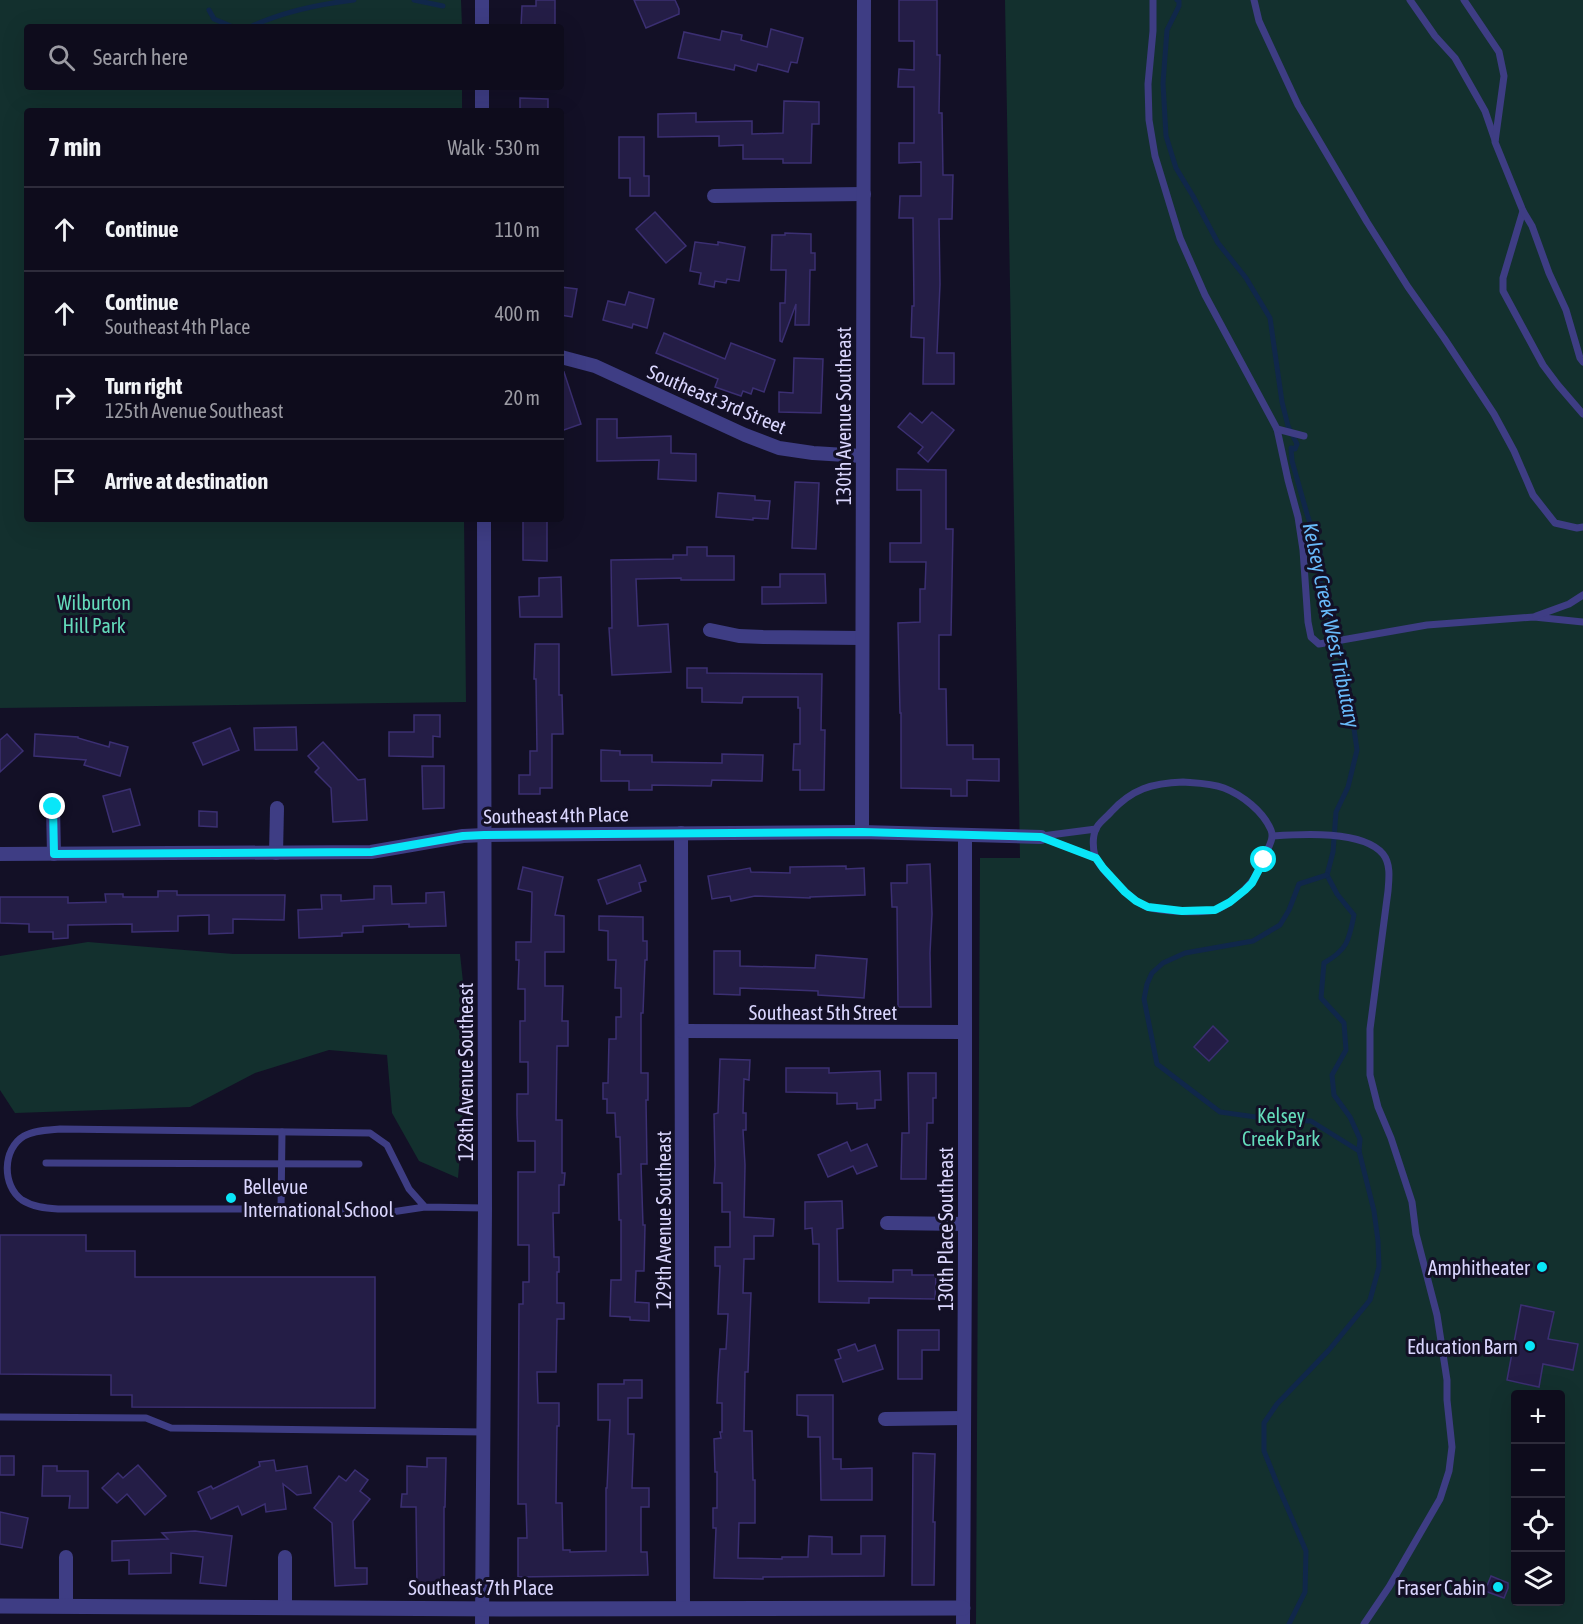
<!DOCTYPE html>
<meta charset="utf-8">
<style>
body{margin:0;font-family:"Asap Condensed",sans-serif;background:#1c1a29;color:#f1f3f6}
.controls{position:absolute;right:18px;bottom:18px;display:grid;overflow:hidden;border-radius:6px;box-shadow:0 6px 24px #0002}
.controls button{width:54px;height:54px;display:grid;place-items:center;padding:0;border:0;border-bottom:2px solid #2e2c3b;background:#0e0c1c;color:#f1f3f6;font:30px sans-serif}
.stop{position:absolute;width:18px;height:18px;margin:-14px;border:4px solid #09e6f8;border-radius:50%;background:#fff}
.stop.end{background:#09e6f8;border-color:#fff;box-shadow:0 2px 6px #0008}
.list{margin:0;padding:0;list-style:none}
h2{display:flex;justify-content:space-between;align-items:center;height:78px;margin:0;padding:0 24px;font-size:26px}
h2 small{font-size:20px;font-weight:400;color:#9b9ba3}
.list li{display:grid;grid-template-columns:39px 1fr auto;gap:18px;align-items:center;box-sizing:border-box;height:84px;padding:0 24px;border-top:2px solid #2e2c3b}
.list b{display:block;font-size:22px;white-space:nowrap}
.list p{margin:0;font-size:20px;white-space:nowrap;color:#9b9ba3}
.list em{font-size:20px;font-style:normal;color:#9b9ba3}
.icon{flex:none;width:33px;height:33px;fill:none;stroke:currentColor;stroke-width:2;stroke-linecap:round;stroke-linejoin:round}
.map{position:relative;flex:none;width:1583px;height:1624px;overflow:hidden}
.search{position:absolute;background:#0e0c1c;box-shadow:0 6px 24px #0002;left:24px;top:24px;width:540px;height:66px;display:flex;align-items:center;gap:15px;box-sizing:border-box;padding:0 21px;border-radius:6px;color:#9b9ba3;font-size:22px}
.panel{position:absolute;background:#0e0c1c;box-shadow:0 6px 24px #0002;left:24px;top:108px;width:540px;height:414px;border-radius:6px}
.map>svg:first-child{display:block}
.green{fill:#13302e;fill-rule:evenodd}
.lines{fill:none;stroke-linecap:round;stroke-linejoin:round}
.stream{stroke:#10274a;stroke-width:5}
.building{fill:#241d46;stroke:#3b2f72;stroke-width:1.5}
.service{stroke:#3e3d84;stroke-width:7}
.minor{stroke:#3e3d84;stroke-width:14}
.tertiary{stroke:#3e3d84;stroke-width:15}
.route{stroke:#09e6f8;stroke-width:8}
.poi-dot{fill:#09e6f8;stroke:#131026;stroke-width:2}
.labels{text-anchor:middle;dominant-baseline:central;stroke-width:6;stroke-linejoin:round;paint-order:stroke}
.street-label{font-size:20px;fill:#dad6fe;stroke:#131026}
.park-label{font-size:20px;fill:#64dcbb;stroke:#131026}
.poi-label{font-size:20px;fill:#dad6fe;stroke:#131026;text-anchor:end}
.water-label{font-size:21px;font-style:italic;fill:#68bafa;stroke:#131026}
</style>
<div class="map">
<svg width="1583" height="1624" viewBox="0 0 1583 1624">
<rect width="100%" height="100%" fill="#131026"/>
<g class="green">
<polygon points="0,0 461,0 462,27 27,27 27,87 462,87 462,111 27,111 27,519 464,519 466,702 0,708"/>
<path d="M 1005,0 L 1583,0 L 1583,1624 L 976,1624 L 980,858 L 1020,858 ZM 1516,1394 L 1560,1394 L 1560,1602 L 1516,1602 Z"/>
<polygon points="88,942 233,954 460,954 466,1010 462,1131 458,1178 419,1161 392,1113 387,1055 329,1050 255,1073 190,1107 15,1113 0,1090 0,956"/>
</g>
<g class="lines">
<g class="stream">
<polyline points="414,0 443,6"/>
<path d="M 1177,0 L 1179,1 L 1179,6 L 1167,30 L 1163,83 L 1166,136 L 1176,168 L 1193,196 L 1218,243 L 1246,278 L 1270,318 L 1282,402 L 1288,426 L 1297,444 L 1295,449 L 1291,448 L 1292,461 L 1307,514 L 1320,552 L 1320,580 L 1329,607 L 1330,618 L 1338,633 L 1348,686 L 1357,750 L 1348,787 L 1336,812 L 1333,852 L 1327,875 L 1337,894 L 1354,915 C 1349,941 1347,950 1324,963 L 1321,998 L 1344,1023 L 1346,1050 L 1332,1075 L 1334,1095 L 1350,1117 L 1360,1139 L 1359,1151 L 1374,1211 L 1378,1241 L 1379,1267 L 1370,1300 L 1329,1350 L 1277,1404 L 1264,1423 L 1264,1451 L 1278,1486 L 1306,1551 L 1305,1592 L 1289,1624"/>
<polyline points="209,10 214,19 233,27"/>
<path d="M 250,27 C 282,12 320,4 354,0"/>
<polyline points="1327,875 1299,884 1289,910 1280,925 1253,941 1185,953 1163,963 1152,973 1147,984 1144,999 1157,1064 1220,1112 1278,1120 1311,1121 1359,1151"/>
</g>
</g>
<g class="building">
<polygon points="536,0 555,0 555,27 521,27 522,6 536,6"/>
<polygon points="634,0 675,0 679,9 679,14 646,28"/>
<polygon points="899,0 937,0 937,55 940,55 939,113 942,113 943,175 953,175 952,219 939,219 940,284 937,353 954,353 954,384 923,384 924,338 911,337 912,306 914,306 913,218 899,218 900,196 921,196 921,162 899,163 899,143 914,143 914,87 898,87 899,69 914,70 914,41 899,41"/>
<polygon points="771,29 803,38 797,63 791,62 788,72 758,64 756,71 735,65 734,70 678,58 684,32 720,40 722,31 742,35 741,40 767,47"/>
<polygon points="520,98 548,99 548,111 520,111"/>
<polygon points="784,101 819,102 819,124 812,124 811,163 783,163 783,159 743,159 743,145 719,146 719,136 658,137 658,114 696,113 696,122 752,121 752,134 783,133"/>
<polygon points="619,137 644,137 644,176 649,176 649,196 630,196 630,178 619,178"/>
<polygon points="655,212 686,246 666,263 636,229"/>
<polygon points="785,233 811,234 811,253 815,253 815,270 810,270 809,325 795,325 796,304 782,342 780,341 780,303 785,303 786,270 771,270 772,235 785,235"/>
<polygon points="695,242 718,245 718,242 745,247 739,281 727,279 726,283 715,281 714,287 699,284 701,273 690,271"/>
<polygon points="561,287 577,289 572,317 561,315"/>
<polygon points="629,292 654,299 647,328 633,324 632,328 603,320 608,301 625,305"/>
<polygon points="664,333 725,359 731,343 775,360 764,392 753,388 751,394 743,391 741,396 715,387 718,379 656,353"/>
<polygon points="794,358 823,359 821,413 779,412 779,392 793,393"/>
<polygon points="564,372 581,424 561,431 561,373"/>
<polygon points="932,412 954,430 928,462 918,453 923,447 898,427 910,413 922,423"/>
<polygon points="597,419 617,419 617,438 671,436 671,453 696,454 696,481 658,479 659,460 597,461"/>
<polygon points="897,469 946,470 946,529 953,529 951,635 939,635 939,689 946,689 947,745 973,745 973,759 999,759 999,781 967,780 967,796 951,796 951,789 901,788 901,713 900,713 898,623 920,622 920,589 925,589 926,562 890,562 890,543 921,543 921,490 897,490"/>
<polygon points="795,482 819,483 816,549 792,548"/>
<polygon points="718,493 755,496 755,500 770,501 768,519 753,518 753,520 716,517"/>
<polygon points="523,519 547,519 547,561 523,560"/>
<polygon points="687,547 707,547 707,556 734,556 734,580 681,580 681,578 636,579 638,626 668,624 671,672 612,675 609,628 612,628 611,560 673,559 673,555 687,555"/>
<polygon points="780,574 825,574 826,603 762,604 762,587 780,587"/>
<polygon points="561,577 562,617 520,617 519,597 539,596 539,578"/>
<polygon points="535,644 559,644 559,695 562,695 563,734 552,734 552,788 540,788 540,794 519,794 519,775 530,775 530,751 537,751 536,679 534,679"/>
<polygon points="687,668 707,668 707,673 822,674 821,730 825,730 824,790 800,790 800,770 793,770 794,744 800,744 800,708 798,708 798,697 743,697 742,703 702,702 702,688 687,688"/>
<polygon points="414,715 440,715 440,737 433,736 433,757 389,756 389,732 414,732"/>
<polygon points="296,727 297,750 255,750 254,728"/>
<polygon points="230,728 239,750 203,765 193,743"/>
<polygon points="7,734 23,751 0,772 0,740"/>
<polygon points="35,734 78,737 78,738 109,747 110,742 128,747 120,776 84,765 86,760 34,756"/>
<polygon points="323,742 358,780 365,779 367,820 333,822 331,788 315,772 319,768 308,756"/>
<polygon points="601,750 620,751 620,755 652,755 652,762 722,763 722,754 763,755 762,781 712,780 711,786 652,785 652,790 629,790 629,781 601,781"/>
<polygon points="422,766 444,766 444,808 423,809"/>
<polygon points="130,789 140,825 113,832 103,796"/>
<polygon points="199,811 217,812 217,827 199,826"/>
<polygon points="930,864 932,914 930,953 931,1007 898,1007 897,907 892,907 891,883 907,883 907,865"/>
<polygon points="640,865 646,881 639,883 641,891 607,904 598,880"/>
<polygon points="846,866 846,869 864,868 865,895 810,897 810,898 755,896 731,901 730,896 712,899 708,876 750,868 751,872 790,873 790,867"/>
<polygon points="523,867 563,877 555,915 564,916 564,952 545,952 545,986 563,986 562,1021 568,1021 568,1046 557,1046 556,1120 562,1120 562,1173 565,1173 564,1185 559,1185 559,1213 553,1213 554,1257 559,1257 559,1272 557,1272 557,1303 564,1303 564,1319 557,1319 556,1372 537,1372 538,1403 559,1403 559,1426 557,1426 556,1503 562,1503 563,1550 570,1550 570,1552 606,1551 606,1488 607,1488 610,1420 598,1420 598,1384 624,1384 624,1380 642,1380 642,1398 628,1398 628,1434 634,1434 632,1488 649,1488 649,1507 641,1507 641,1552 647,1552 648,1575 518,1577 518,1538 527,1538 526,1504 518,1504 518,1479 519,1304 523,1304 523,1282 529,1282 529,1245 518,1245 518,1172 535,1172 535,1141 518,1141 517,1115 517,1094 528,1094 528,1062 520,1062 520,1021 525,1021 525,989 518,989 519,960 516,960 516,942 531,942 532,892 518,889"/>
<polygon points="374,886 391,886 392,904 426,903 426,893 444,892 446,926 409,927 409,924 363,926 363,932 342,933 342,936 299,938 298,910 322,909 321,895 341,895 341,901 374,899"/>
<polygon points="158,891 177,891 177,895 285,895 284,920 233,919 233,933 209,934 209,915 178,916 178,931 132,932 132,924 68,925 68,938 53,939 53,932 29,932 29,924 0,923 0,897 68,897 68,903 106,902 105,894 123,894 123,897 158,897"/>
<polygon points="599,916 643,917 643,941 647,941 647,960 645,960 643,1013 641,1013 641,1073 648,1073 648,1100 646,1100 647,1164 641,1164 643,1225 645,1225 644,1271 636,1271 635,1302 649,1303 649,1321 630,1320 630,1317 610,1316 611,1280 621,1280 621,1220 619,1220 618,1174 621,1174 620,1137 616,1137 615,1113 607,1113 607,1099 603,1099 603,1083 608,1083 609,1039 616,1039 616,1017 621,1017 621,988 615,988 616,960 608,960 608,931 599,930"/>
<polygon points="714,951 740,951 740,966 815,968 816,955 867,959 864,998 818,995 818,991 740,988 740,995 714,994"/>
<polygon points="1213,1026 1228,1041 1209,1061 1194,1047"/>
<polygon points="720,1059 750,1060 749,1080 744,1079 743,1113 746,1113 746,1130 743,1130 745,1165 744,1217 774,1219 773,1236 754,1236 754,1259 744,1259 743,1293 751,1293 748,1372 745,1372 744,1431 752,1431 753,1480 755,1480 755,1523 739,1523 738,1558 782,1559 782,1557 808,1557 809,1536 832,1537 832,1554 861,1554 861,1536 885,1536 884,1576 763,1577 763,1579 714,1578 716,1528 713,1528 713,1508 717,1508 717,1472 715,1472 714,1439 721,1438 720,1432 722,1432 722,1403 717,1403 718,1378 720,1349 726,1349 728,1314 718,1314 720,1266 715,1266 715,1247 730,1247 730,1212 722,1212 722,1183 714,1183 715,1165 714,1114 718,1113"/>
<polygon points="786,1068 829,1068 829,1073 880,1071 881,1100 875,1100 875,1108 857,1109 857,1103 837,1104 837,1093 786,1092"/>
<polygon points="908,1073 936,1073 936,1098 933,1098 933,1123 927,1123 926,1179 901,1179 902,1133 909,1133"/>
<polygon points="847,1142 851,1151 867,1144 877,1166 857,1174 853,1166 828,1177 818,1155"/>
<polygon points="842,1201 843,1228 837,1229 838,1281 893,1282 893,1270 912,1270 912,1275 936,1275 935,1299 869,1298 869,1303 819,1302 819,1244 813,1244 812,1228 805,1229 805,1202"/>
<polygon points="0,1235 86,1235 86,1251 135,1251 135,1277 375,1277 375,1408 132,1407 132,1395 111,1395 111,1375 0,1374"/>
<polygon points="1521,1305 1554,1312 1548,1339 1578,1344 1573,1370 1543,1364 1539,1387 1507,1380"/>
<polygon points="898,1330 939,1330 939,1350 922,1350 922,1379 898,1379"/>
<polygon points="855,1344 858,1351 875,1345 883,1369 843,1382 835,1360 841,1358 838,1350"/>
<polygon points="797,1395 833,1395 833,1459 841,1459 841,1469 872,1468 872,1500 821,1500 820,1437 808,1437 808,1416 797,1415"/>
<polygon points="913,1453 935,1454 933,1522 935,1522 934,1585 912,1585"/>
<rect x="0" y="1456" width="14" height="19"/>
<polygon points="427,1458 446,1458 445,1507 444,1507 444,1585 417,1585 416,1507 401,1507 402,1494 407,1494 407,1466 427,1467"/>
<polygon points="274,1460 276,1471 307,1466 311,1493 297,1495 283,1484 286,1509 266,1512 265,1504 242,1515 238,1506 211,1519 198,1492 211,1486 213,1489 260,1466 259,1462"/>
<polygon points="138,1465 166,1496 145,1515 127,1494 117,1503 102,1488 118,1473 123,1478"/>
<polygon points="43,1466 57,1466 57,1471 88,1471 88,1508 69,1508 70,1496 42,1496"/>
<polygon points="355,1470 368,1480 360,1491 370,1499 353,1521 355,1568 367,1568 367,1584 335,1586 332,1523 314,1508 339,1476 346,1481"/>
<polygon points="0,1512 28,1518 22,1548 0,1544"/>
<polygon points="195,1531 232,1536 226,1586 200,1583 203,1557 171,1553 171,1573 129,1574 129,1560 112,1561 112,1541 168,1539 162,1533"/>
<polygon points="1491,1576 1508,1583 1508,1588 1504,1598 1485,1591"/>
</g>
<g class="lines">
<g class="service">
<polyline points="1153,0 1153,31 1148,84 1149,120 1155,156 1180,238 1205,295 1277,429 1288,480 1298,517 1303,550 1308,622 1311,637 1319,644 1427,625 1534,617 1583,622"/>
<polyline points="1254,0 1259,21 1298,105 1367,222 1408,287 1444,338 1494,414 1514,451 1533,495 1555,523 1577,528 1583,527"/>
<polyline points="1410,0 1435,36 1455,58 1485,111 1495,140"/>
<polyline points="1464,0 1499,52 1504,76 1495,142 1523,211 1503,278 1503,291 1543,365 1558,385 1583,414"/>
<polyline points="1523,211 1532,226 1549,273 1566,310 1580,358 1583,362"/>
<polyline points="1277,429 1304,436"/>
<polyline points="1536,616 1569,604 1583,595"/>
<path d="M 1183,782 C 1197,783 1211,783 1224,788 C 1242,795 1263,811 1271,830 C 1274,837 1270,844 1267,851 C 1261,871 1251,886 1234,899 C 1229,903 1222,908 1215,910 C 1199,913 1162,912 1147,907 C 1133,901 1100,870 1095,856 C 1093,849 1092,837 1096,829 C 1098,823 1106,818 1111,812 C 1132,789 1152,783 1183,782 Z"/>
<polyline points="1042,836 1096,829"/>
<path d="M 1273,836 C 1301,834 1363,830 1383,854 C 1391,864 1389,879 1388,891 L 1370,1029 L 1370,1075 L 1378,1107 L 1391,1138 L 1412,1202 L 1416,1234 L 1437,1315 L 1447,1380 L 1447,1400 L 1452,1447 L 1449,1471 L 1440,1499 L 1389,1587 L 1364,1624"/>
<polyline points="1041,837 1096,858"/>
<polyline points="46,1163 359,1164"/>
<path d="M 425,1207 L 409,1189 L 387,1145 L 370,1133 L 60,1129 C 48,1130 34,1130 24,1136 C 2,1149 2,1186 22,1200 C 33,1207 45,1208 58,1209 L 363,1209 L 385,1213 L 425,1207 L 485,1208"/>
<polyline points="281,1209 282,1132"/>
<polyline points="0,1417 146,1418 171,1428 484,1432"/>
</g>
<g class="minor">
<polyline points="482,0 482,27"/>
<polyline points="482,87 482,111"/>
<polyline points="714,196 864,194"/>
<polyline points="561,357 595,366 745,435 779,448 813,453 862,456"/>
<polyline points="710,630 739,636 763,637 862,638"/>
<polyline points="53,807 54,854"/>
<polyline points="862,832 864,0"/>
<polyline points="681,833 683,1607"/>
<polyline points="276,853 277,808"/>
<polyline points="0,854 371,852 463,836 484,835 862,832 1041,837"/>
<polyline points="682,1031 964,1032"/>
<polyline points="887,1223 965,1224"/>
<polyline points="885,1419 964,1418"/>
<polyline points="285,1557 285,1607"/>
<polyline points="66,1606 66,1557"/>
<polyline points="482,1624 485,1208 484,519"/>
<polyline points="963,1624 965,1246 965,835"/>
</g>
<polyline class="tertiary" points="0,1606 502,1609 963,1608"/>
</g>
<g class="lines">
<polyline class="route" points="53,807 54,854 371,852 463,836 484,835 862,832 1041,837 1096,858 1103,868 1125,892 1136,901 1148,907 1182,911 1215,910 1230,902 1245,890 1252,883 1264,860"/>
</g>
<g class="poi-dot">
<circle cx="231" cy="1198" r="6"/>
<circle cx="1542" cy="1267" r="6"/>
<circle cx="1530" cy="1346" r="6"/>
<circle cx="1498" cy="1587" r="6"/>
</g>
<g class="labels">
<g class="street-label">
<text transform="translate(717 399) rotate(23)">Southeast 3rd Street</text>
<text transform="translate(843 416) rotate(-90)">130th Avenue Southeast</text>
<text transform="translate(556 815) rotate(-1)">Southeast 4th Place</text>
<text x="823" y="1012">Southeast 5th Street</text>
<text transform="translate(465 1072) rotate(-90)">128th Avenue Southeast</text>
<text transform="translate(663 1220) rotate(-90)">129th Avenue Southeast</text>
<text transform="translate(945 1229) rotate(-90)">130th Place Southeast</text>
<text x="481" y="1587">Southeast 7th Place</text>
</g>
<g class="park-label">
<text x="94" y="602">Wilburton<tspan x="94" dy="23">Hill Park</tspan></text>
<text x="1281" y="1115">Kelsey<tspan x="1281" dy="23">Creek Park</tspan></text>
</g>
<g class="poi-label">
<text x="243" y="1186" text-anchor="start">Bellevue<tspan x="243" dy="23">International School</tspan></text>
<text x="1530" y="1267">Amphitheater</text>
<text x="1518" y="1346">Education Barn</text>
<text x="1486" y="1587">Fraser Cabin</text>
</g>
<g class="water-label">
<text transform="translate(1332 625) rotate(78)">Kelsey Creek West Tributary</text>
</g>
</g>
</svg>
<div class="controls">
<button>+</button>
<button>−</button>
<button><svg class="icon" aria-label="locate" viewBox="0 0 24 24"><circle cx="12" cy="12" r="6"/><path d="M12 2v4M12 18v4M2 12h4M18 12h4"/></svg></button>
<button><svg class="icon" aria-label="layers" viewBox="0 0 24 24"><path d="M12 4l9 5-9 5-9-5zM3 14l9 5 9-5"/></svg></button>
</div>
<div class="stop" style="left:1264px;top:860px"></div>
<div class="stop end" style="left:53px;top:807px"></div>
<div class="search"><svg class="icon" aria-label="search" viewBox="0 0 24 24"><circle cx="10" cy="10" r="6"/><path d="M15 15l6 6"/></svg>Search here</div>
<section class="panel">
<h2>7 min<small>Walk · 530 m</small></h2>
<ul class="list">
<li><svg class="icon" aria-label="ahead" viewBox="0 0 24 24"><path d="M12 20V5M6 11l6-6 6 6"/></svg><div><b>Continue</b></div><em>110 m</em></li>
<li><svg class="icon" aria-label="ahead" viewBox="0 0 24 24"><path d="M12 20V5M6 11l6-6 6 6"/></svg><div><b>Continue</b><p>Southeast 4th Place</p></div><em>400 m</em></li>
<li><svg class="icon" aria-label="right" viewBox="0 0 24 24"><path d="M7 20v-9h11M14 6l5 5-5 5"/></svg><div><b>Turn right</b><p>125th Avenue Southeast</p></div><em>20 m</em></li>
<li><svg class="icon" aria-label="arrive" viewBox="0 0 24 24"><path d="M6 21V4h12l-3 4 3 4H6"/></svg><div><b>Arrive at destination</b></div></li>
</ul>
</section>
</div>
